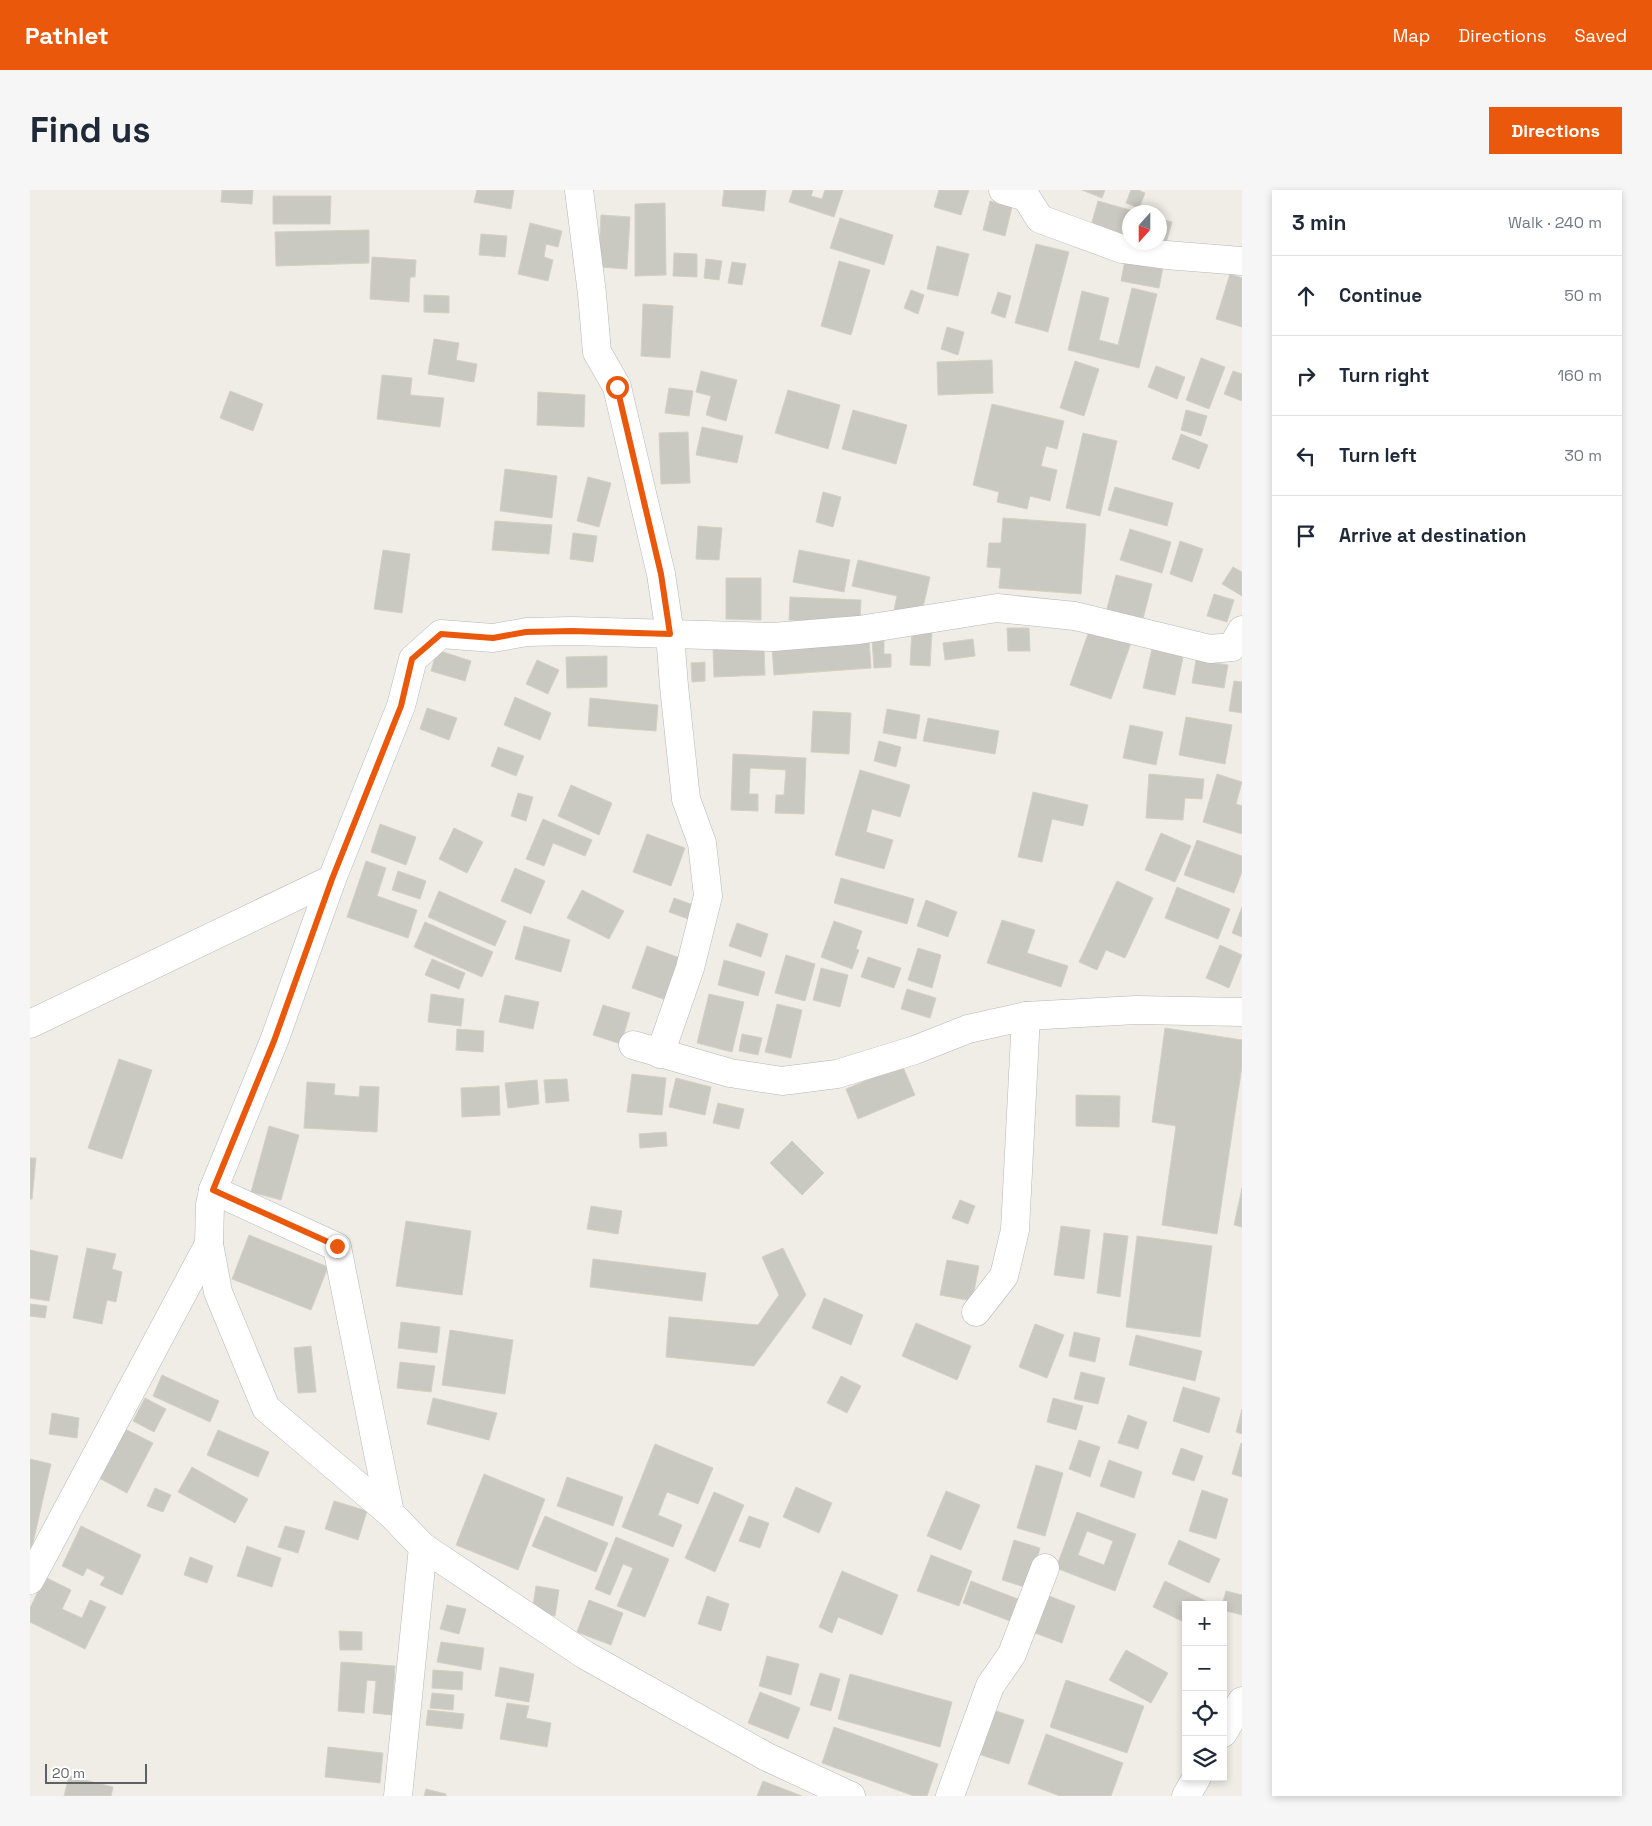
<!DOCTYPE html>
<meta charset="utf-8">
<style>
body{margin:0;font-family:"Space Grotesk",sans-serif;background:#f6f6f7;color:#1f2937}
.controls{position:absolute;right:15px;bottom:15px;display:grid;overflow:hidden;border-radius:0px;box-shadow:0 2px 8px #0003}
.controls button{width:45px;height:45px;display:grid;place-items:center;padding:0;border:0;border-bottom:1px solid #e0e1e3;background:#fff;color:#1f2937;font:25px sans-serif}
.compass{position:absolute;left:1092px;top:15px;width:45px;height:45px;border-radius:50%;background:#fff;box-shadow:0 2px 8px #0003;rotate:201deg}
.scale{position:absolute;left:15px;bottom:12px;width:102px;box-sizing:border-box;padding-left:5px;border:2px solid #5d6065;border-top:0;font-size:14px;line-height:18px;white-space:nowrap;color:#5d6065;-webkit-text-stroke:4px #fff;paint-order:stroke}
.stop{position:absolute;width:15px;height:15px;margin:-11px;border:4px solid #ea580c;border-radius:50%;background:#fff}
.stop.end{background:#ea580c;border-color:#fff;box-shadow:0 1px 5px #0008}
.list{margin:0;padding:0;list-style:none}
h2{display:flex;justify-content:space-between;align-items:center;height:65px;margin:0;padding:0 20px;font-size:21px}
h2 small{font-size:16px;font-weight:400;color:#747a83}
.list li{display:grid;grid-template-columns:32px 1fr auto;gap:15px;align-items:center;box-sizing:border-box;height:80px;padding:0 20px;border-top:1px solid #e0e1e3}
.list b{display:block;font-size:19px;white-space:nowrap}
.list em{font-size:16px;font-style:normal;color:#747a83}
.icon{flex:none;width:28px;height:28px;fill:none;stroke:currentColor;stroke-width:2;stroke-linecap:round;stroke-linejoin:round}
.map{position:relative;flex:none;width:1212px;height:1606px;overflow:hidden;border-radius:0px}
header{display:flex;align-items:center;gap:30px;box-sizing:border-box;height:70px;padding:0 25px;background:#ea580c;color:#fff}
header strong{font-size:24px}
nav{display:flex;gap:28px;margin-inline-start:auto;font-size:18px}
.intro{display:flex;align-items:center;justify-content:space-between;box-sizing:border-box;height:120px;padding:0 30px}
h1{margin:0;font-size:35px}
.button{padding:12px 22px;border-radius:0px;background:#ea580c;color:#fff;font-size:18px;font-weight:700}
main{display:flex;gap:30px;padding:0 30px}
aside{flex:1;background:#fff;border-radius:0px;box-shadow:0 2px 8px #0003}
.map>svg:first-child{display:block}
.building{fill:#cac9c1;stroke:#d3d0c4;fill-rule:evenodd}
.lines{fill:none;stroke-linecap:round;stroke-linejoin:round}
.minor-casing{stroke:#b5b7bc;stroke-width:29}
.minor{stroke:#fff;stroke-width:28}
.route{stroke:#ea580c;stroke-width:6}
</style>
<header>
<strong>Pathlet</strong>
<nav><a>Map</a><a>Directions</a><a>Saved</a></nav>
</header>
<div class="intro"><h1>Find us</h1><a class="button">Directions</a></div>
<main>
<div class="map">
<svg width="1212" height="1606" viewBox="0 0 1212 1606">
<rect width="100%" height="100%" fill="#efede5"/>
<g class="building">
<polygon points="192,0 223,0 222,14 191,12"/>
<polygon points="447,0 484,0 481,19 444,12"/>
<polygon points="694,0 736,0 734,21 692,16"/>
<polygon points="763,0 783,0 781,6 792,9 795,0 813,0 804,27 759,12"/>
<polygon points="909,0 939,0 931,25 904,17"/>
<polygon points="1052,0 1075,0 1072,8"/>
<polygon points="1101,0 1108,0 1115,3 1109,18 1096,13"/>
<polygon points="243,6 301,6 300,34 243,34"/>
<polygon points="960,11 982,17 975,46 953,40"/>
<polygon points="1068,11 1107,22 1100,22 1100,50 1060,39"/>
<polygon points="635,13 636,85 605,86 605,14"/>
<polygon points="571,25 600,27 597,79 568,77"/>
<polygon points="810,28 863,45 854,75 800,58"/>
<polygon points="1130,29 1142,32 1134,60 1130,52"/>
<polygon points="500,33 532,41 528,57 516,54 514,67 523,70 518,91 488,84"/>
<polygon points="339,40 339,73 246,76 245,42"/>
<polygon points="451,44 477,46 475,67 449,65"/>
<polygon points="1006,54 1039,62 1018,142 985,133"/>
<polygon points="907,56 939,64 928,106 897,99"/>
<polygon points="644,63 667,64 667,87 643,86"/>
<polygon points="342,67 386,70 385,87 380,87 379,112 340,109"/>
<polygon points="676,69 692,71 689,90 674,88"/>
<polygon points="1095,70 1133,77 1129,98 1091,91"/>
<polygon points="809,71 840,80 821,145 791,136"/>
<polygon points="702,72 716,74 712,95 698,93"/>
<polygon points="1200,84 1212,88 1212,137 1186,129"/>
<polygon points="1102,98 1127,104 1109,178 1038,160 1052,101 1079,108 1069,150 1088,155"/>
<polygon points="881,100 894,105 888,124 874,118"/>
<polygon points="968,102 981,106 975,128 961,123"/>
<polygon points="394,105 419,106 419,123 394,122"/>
<polygon points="613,114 643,116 640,168 611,166"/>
<polygon points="917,137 934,142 928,165 911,159"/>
<polygon points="404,149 429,153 426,170 447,174 444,192 398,184"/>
<polygon points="1171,168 1195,177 1179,219 1156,210"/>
<polygon points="962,170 963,203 908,205 907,172"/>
<polygon points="1045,171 1069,179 1054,226 1030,218"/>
<polygon points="1126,176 1155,187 1147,209 1118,197"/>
<polygon points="671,181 707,190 696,231 676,225 681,206 666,202"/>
<polygon points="1203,181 1212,184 1212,211 1194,204"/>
<polygon points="352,185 382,188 380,205 414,208 410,237 347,229"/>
<polygon points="639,198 663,201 659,226 635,223"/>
<polygon points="758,200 810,215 798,259 745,243"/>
<polygon points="200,201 233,214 223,241 190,228"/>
<polygon points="508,202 555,205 554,237 507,235"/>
<polygon points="962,214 1034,231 1027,259 1016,256 1011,276 1027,280 1020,311 1000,306 997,319 967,312 969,302 943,295"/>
<polygon points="823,220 877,235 866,274 812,259"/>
<polygon points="1156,220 1177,226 1171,246 1151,240"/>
<polygon points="672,237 713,246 707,273 666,265"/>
<polygon points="658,242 660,293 631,294 629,243"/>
<polygon points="1053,243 1087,251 1070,326 1036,318"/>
<polygon points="1151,244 1178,255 1169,279 1142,269"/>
<polygon points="475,279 527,286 522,328 470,321"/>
<polygon points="558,287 581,293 569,337 547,331"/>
<polygon points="1085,297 1143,313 1137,336 1078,320"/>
<polygon points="793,302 811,307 803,337 786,332"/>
<polygon points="973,328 1056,334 1051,404 969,398 971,378 957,377 959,353 971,353"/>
<polygon points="465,331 522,335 519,364 462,360"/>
<polygon points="668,336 692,338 689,370 666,369"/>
<polygon points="1100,339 1141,352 1132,383 1090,370"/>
<polygon points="543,343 567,346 563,372 540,369"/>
<polygon points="1150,351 1173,359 1162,392 1140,384"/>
<polygon points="353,360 380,364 372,423 344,419"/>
<polygon points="769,360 820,370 814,402 763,392"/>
<polygon points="828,370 900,387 891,426 864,420 867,406 822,396"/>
<polygon points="1203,377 1212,382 1212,406 1192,394"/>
<polygon points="1086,385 1122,394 1111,436 1075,426"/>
<polygon points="696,388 731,388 731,430 696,429"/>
<polygon points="1184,404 1204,410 1197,432 1177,426"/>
<polygon points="760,407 831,410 830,432 759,430"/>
<polygon points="977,438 999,438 1000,461 978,461"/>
<polygon points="1060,438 1101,453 1081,509 1040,495"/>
<polygon points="882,440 902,441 900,476 880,475"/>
<polygon points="842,449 854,449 854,464 861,464 861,477 844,478"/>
<polygon points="943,449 945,466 915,470 913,453"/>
<polygon points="839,450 841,478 744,485 742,457"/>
<polygon points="734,458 735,485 684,487 683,459"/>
<polygon points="1122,459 1153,467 1145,505 1113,498"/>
<polygon points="407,460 441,471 435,491 401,481"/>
<polygon points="577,466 577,497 537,498 536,467"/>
<polygon points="507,470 529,480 518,504 496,494"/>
<polygon points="1166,470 1198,475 1194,498 1162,493"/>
<polygon points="675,472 675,491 662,492 661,473"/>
<polygon points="1204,491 1212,492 1212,523 1199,521"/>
<polygon points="485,507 521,523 510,550 474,535"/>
<polygon points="560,508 628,515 626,541 558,536"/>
<polygon points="397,518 427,528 419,550 390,539"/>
<polygon points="857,519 890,525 886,549 853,543"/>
<polygon points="783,521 821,523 819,564 781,562"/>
<polygon points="1156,527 1202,535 1195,574 1149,565"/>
<polygon points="898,528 969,541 965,564 893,551"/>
<polygon points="1100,535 1133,542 1126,575 1093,568"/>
<polygon points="849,551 871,557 866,577 844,571"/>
<polygon points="468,557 494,566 486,586 461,576"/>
<polygon points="703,564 776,568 774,624 745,623 746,605 754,605 756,580 720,578 719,604 728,604 728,621 701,620"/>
<polygon points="830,580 880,595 870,627 842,619 836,642 863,650 854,679 805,665"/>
<polygon points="1119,584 1174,589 1172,609 1155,608 1153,630 1116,628"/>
<polygon points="1187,584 1212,592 1206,614 1212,616 1212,644 1173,632"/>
<polygon points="541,595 582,613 569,645 528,626"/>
<polygon points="1003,602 1058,615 1053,636 1022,629 1012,672 988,667"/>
<polygon points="488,603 503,607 496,631 481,626"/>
<polygon points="513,629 562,650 555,666 523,653 514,676 496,669"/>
<polygon points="350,634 386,647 376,675 341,662"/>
<polygon points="424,638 453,652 437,683 409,669"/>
<polygon points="1131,643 1161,656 1145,692 1115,680"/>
<polygon points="617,644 655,658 641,696 603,682"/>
<polygon points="1167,650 1212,666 1212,682 1204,703 1154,685"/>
<polygon points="336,671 356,678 347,706 387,720 378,748 317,727"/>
<polygon points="485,678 515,691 501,724 471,711"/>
<polygon points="368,681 396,691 390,709 362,700"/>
<polygon points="811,688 884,709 877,734 804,713"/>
<polygon points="1087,691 1123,708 1095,768 1076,760 1067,780 1049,772"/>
<polygon points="1147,697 1200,719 1188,749 1135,728"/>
<polygon points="552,700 594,721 579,749 537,728"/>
<polygon points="409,701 476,731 465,756 398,727"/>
<polygon points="644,708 666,716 661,730 639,722"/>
<polygon points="896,710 927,722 918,747 887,736"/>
<polygon points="1212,717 1212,747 1202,743"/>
<polygon points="972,730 1005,740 997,763 1038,776 1031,797 957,773"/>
<polygon points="804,731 832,741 826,759 829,760 822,779 791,767"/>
<polygon points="395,732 463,762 452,787 384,757"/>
<polygon points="707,733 738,744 731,767 699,756"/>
<polygon points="494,736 540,750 531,782 485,769"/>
<polygon points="1190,755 1212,765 1199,798 1176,788"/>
<polygon points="617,756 650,768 636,810 602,798"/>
<polygon points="888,758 911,765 902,798 878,790"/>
<polygon points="756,765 785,774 775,811 745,803"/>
<polygon points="838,767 871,778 864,798 831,787"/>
<polygon points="402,769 435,783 429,799 395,785"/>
<polygon points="694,770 735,782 728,806 688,795"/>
<polygon points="791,778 818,785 810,817 783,810"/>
<polygon points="877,799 906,808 900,828 871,819"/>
<polygon points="401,804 434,809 431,836 398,832"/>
<polygon points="679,804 714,812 702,862 667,853"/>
<polygon points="475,805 509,812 503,839 469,832"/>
<polygon points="747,814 772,820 761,868 735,862"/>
<polygon points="573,815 600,823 591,854 563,845"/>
<polygon points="1135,838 1212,850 1212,876 1187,1044 1132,1035 1146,936 1122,932"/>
<polygon points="427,839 454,841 453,862 426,860"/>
<polygon points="712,844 732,848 728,865 709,861"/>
<polygon points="89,869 122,880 92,969 58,958"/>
<polygon points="872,875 885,905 828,929 816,899"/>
<polygon points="602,884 636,888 632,925 597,922"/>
<polygon points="646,888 681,897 675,925 639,917"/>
<polygon points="537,889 539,911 516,913 514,890"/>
<polygon points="507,890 509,914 478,918 475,893"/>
<polygon points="277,892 305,894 304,905 329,907 330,896 349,897 347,942 274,938"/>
<polygon points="469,896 470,925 432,927 431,898"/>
<polygon points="1046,905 1090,906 1089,937 1046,936"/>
<polygon points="688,913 714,919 709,939 683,933"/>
<polygon points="239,936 269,945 251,1010 221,1002"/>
<polygon points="636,942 637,956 610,958 609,944"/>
<polygon points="762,951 794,983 772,1005 740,973"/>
<polygon points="0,968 6,968 2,1009 0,1009"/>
<polygon points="1212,998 1212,1037 1204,1035"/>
<polygon points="930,1010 945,1016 938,1034 922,1028"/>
<polygon points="561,1016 592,1021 588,1044 557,1039"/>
<polygon points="376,1031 441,1041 432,1105 366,1096"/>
<polygon points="1031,1036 1060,1040 1054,1089 1024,1085"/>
<polygon points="1074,1043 1098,1046 1090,1107 1067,1103"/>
<polygon points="219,1045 298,1077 281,1120 202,1089"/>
<polygon points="1107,1046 1182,1056 1170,1147 1096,1137"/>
<polygon points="57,1058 86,1064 82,1079 92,1082 86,1112 77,1110 72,1134 43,1128"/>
<polygon points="753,1058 776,1105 724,1176 636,1167 639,1127 728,1135 749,1105 732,1067"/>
<polygon points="0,1060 28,1066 19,1111 0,1108"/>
<polygon points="563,1069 676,1083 672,1111 560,1097"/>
<polygon points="917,1070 949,1076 942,1111 910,1105"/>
<polygon points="794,1108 833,1125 821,1155 782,1138"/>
<polygon points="0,1114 17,1116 15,1128 0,1126"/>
<polygon points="371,1132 410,1137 407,1163 368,1158"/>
<polygon points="886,1133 941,1156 927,1190 872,1166"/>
<polygon points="1005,1134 1034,1145 1017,1188 989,1177"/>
<polygon points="420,1140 483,1150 475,1204 412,1195"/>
<polygon points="1044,1142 1070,1148 1065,1172 1039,1166"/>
<polygon points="1106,1145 1172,1161 1165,1191 1099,1175"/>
<polygon points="281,1156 286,1202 268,1203 264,1158"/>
<polygon points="370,1172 405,1176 401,1202 367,1198"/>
<polygon points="1051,1182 1075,1188 1068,1214 1044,1209"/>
<polygon points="132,1185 189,1211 180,1232 123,1206"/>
<polygon points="811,1186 831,1196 817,1223 797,1213"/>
<polygon points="1153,1197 1190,1208 1179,1243 1143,1231"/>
<polygon points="115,1208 136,1219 124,1242 103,1231"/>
<polygon points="403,1208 467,1223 459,1250 397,1234"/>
<polygon points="1023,1208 1053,1216 1046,1240 1017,1232"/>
<polygon points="1212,1219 1212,1244 1206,1242"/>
<polygon points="22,1223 49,1228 47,1248 19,1244"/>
<polygon points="1098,1225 1117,1232 1108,1259 1088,1253"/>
<polygon points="95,1239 123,1253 97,1303 69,1288"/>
<polygon points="188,1240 239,1262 228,1287 177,1265"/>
<polygon points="1049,1250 1070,1257 1060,1287 1039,1279"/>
<polygon points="1211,1253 1212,1254 1212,1287 1202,1284"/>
<polygon points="625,1254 683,1278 668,1314 637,1302 628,1325 652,1335 643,1357 592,1337"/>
<polygon points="1151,1258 1173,1266 1164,1291 1142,1284"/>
<polygon points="0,1269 21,1274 2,1357 0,1357"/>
<polygon points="1079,1270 1112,1282 1104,1308 1070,1296"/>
<polygon points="1006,1275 1033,1283 1015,1346 987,1338"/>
<polygon points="162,1277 218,1309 205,1333 148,1302"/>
<polygon points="454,1284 515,1309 488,1380 426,1355"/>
<polygon points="537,1287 593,1307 583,1336 527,1316"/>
<polygon points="766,1297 802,1313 789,1343 753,1327"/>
<polygon points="125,1298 141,1305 133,1322 117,1316"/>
<polygon points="1172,1300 1198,1309 1186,1349 1159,1341"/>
<polygon points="916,1301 950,1315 931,1360 897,1346"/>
<polygon points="684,1302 714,1315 685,1382 655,1368"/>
<polygon points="304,1311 337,1321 328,1350 295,1339"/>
<path d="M 1047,1322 L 1106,1344 L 1085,1401 L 1026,1378 ZM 1057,1341 L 1083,1351 L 1074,1375 L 1048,1365 Z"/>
<polygon points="515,1326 578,1353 566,1382 502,1356"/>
<polygon points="719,1326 739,1333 730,1358 709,1351"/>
<polygon points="51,1336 111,1365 92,1405 70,1395 75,1387 57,1378 53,1386 32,1376"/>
<polygon points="255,1336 275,1341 268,1363 248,1357"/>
<polygon points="586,1347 639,1369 615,1427 587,1416 603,1378 593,1374 580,1405 565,1399"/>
<polygon points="984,1350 1010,1358 998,1398 972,1390"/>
<polygon points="1149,1350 1190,1369 1179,1393 1138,1374"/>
<polygon points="217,1356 251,1368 242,1397 207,1386"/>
<polygon points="901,1365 942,1381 929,1416 887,1401"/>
<polygon points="160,1367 183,1376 177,1393 154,1385"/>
<polygon points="812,1381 868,1405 852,1445 808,1427 802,1443 789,1437"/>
<polygon points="15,1387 41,1400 32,1419 52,1428 60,1410 76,1417 55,1459 0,1432 0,1418"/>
<polygon points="941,1391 988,1409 980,1431 933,1413"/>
<polygon points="1135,1391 1182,1414 1181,1415 1156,1415 1156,1433 1123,1417"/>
<polygon points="506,1396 529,1400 525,1426 502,1422"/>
<polygon points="1196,1401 1212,1405 1212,1425 1193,1420 1193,1415 1192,1415"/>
<polygon points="677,1406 699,1414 691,1441 668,1434"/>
<polygon points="1019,1406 1045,1416 1032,1453 1005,1443"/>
<polygon points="559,1410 593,1423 581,1455 547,1442"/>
<polygon points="417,1415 436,1419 429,1444 410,1439"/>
<polygon points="309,1441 332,1442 332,1460 310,1460"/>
<polygon points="411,1452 454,1458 451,1480 407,1472"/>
<polygon points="1096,1460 1138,1483 1121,1513 1079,1490"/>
<polygon points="737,1466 769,1474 761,1505 729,1496"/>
<polygon points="311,1472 365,1476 362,1525 343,1523 346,1491 337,1490 334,1523 308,1521"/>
<polygon points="470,1477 504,1484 499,1512 465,1506"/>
<polygon points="403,1480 433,1482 432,1500 402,1498"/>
<polygon points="790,1483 810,1489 801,1521 780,1515"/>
<polygon points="820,1484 922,1512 910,1557 808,1529"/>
<polygon points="1036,1490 1114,1516 1097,1563 1020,1537"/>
<polygon points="730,1502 770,1518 758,1549 718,1533"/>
<polygon points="402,1503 424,1505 423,1520 400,1518"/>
<polygon points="477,1513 499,1516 496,1528 521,1533 517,1557 470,1549"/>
<polygon points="398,1520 434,1524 432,1539 396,1535"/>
<polygon points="963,1520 994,1530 979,1574 948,1564"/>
<polygon points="804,1537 908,1574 897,1606 884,1606 792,1573"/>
<polygon points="1016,1544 1093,1573 1081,1606 1030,1606 998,1594"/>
<polygon points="298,1557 353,1563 350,1593 295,1587"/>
<polygon points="39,1586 83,1597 81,1606 34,1606"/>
<polygon points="733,1591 772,1606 727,1606"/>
<polygon points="396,1599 416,1604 416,1606 394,1606"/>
</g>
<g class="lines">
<defs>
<g id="minor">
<polyline points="549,0 562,104 567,162 587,197 631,384 640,444 644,496 656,609 672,653 678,706 660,778 630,864"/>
<polyline points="973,0 996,7 1010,29 1092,59 1136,65 1212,71"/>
<polyline points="0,834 302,689"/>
<polyline points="603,855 700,883 752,891 807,884 885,860 938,839 996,826 1106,820 1212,822"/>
<polyline points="183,1000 307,1057 360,1323"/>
<polyline points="179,1054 188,1102 236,1218 360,1323 393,1357 555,1465 737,1567 821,1606"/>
<polyline points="946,1122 974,1086 985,1040 996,826"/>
<polyline points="0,1390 179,1054 180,1015 183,1000 244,851 302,689 371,516 383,469 411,444 463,448 497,442 542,441 743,447 829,440 967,418 1045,426 1180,459 1202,457 1212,440"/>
<polyline points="1193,1543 1212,1511"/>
<polyline points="368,1606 393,1357"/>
<polyline points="920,1606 960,1496 982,1464 1015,1378"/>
<polyline points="1156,1606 1167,1587"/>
</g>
</defs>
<use href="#minor" class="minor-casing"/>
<use href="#minor" class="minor"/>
</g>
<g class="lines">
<polyline class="route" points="307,1056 183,1000 244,851 302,689 371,516 382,469 411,444 463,448 496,442 542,441 640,444 631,384 587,197"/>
</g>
</svg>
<div class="controls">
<button>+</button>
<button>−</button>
<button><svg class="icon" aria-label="locate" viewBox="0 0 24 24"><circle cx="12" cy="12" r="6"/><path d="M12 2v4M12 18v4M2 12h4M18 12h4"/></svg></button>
<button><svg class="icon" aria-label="layers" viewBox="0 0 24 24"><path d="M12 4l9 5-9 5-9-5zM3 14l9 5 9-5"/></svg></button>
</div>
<svg class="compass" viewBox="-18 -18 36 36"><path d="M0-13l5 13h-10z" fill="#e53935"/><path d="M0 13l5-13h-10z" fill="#747a83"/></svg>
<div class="scale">20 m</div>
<div class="stop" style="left:587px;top:197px"></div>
<div class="stop end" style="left:307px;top:1056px"></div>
</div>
<aside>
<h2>3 min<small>Walk · 240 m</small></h2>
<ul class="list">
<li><svg class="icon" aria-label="ahead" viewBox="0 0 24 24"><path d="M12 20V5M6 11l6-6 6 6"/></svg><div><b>Continue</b></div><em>50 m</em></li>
<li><svg class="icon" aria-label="right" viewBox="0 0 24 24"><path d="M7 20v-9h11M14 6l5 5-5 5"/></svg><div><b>Turn right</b></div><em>160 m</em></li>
<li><svg class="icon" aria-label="left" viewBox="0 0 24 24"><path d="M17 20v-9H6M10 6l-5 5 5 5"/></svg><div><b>Turn left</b></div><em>30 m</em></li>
<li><svg class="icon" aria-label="arrive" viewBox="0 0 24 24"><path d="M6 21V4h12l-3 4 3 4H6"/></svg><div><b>Arrive at destination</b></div></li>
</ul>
</aside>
</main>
